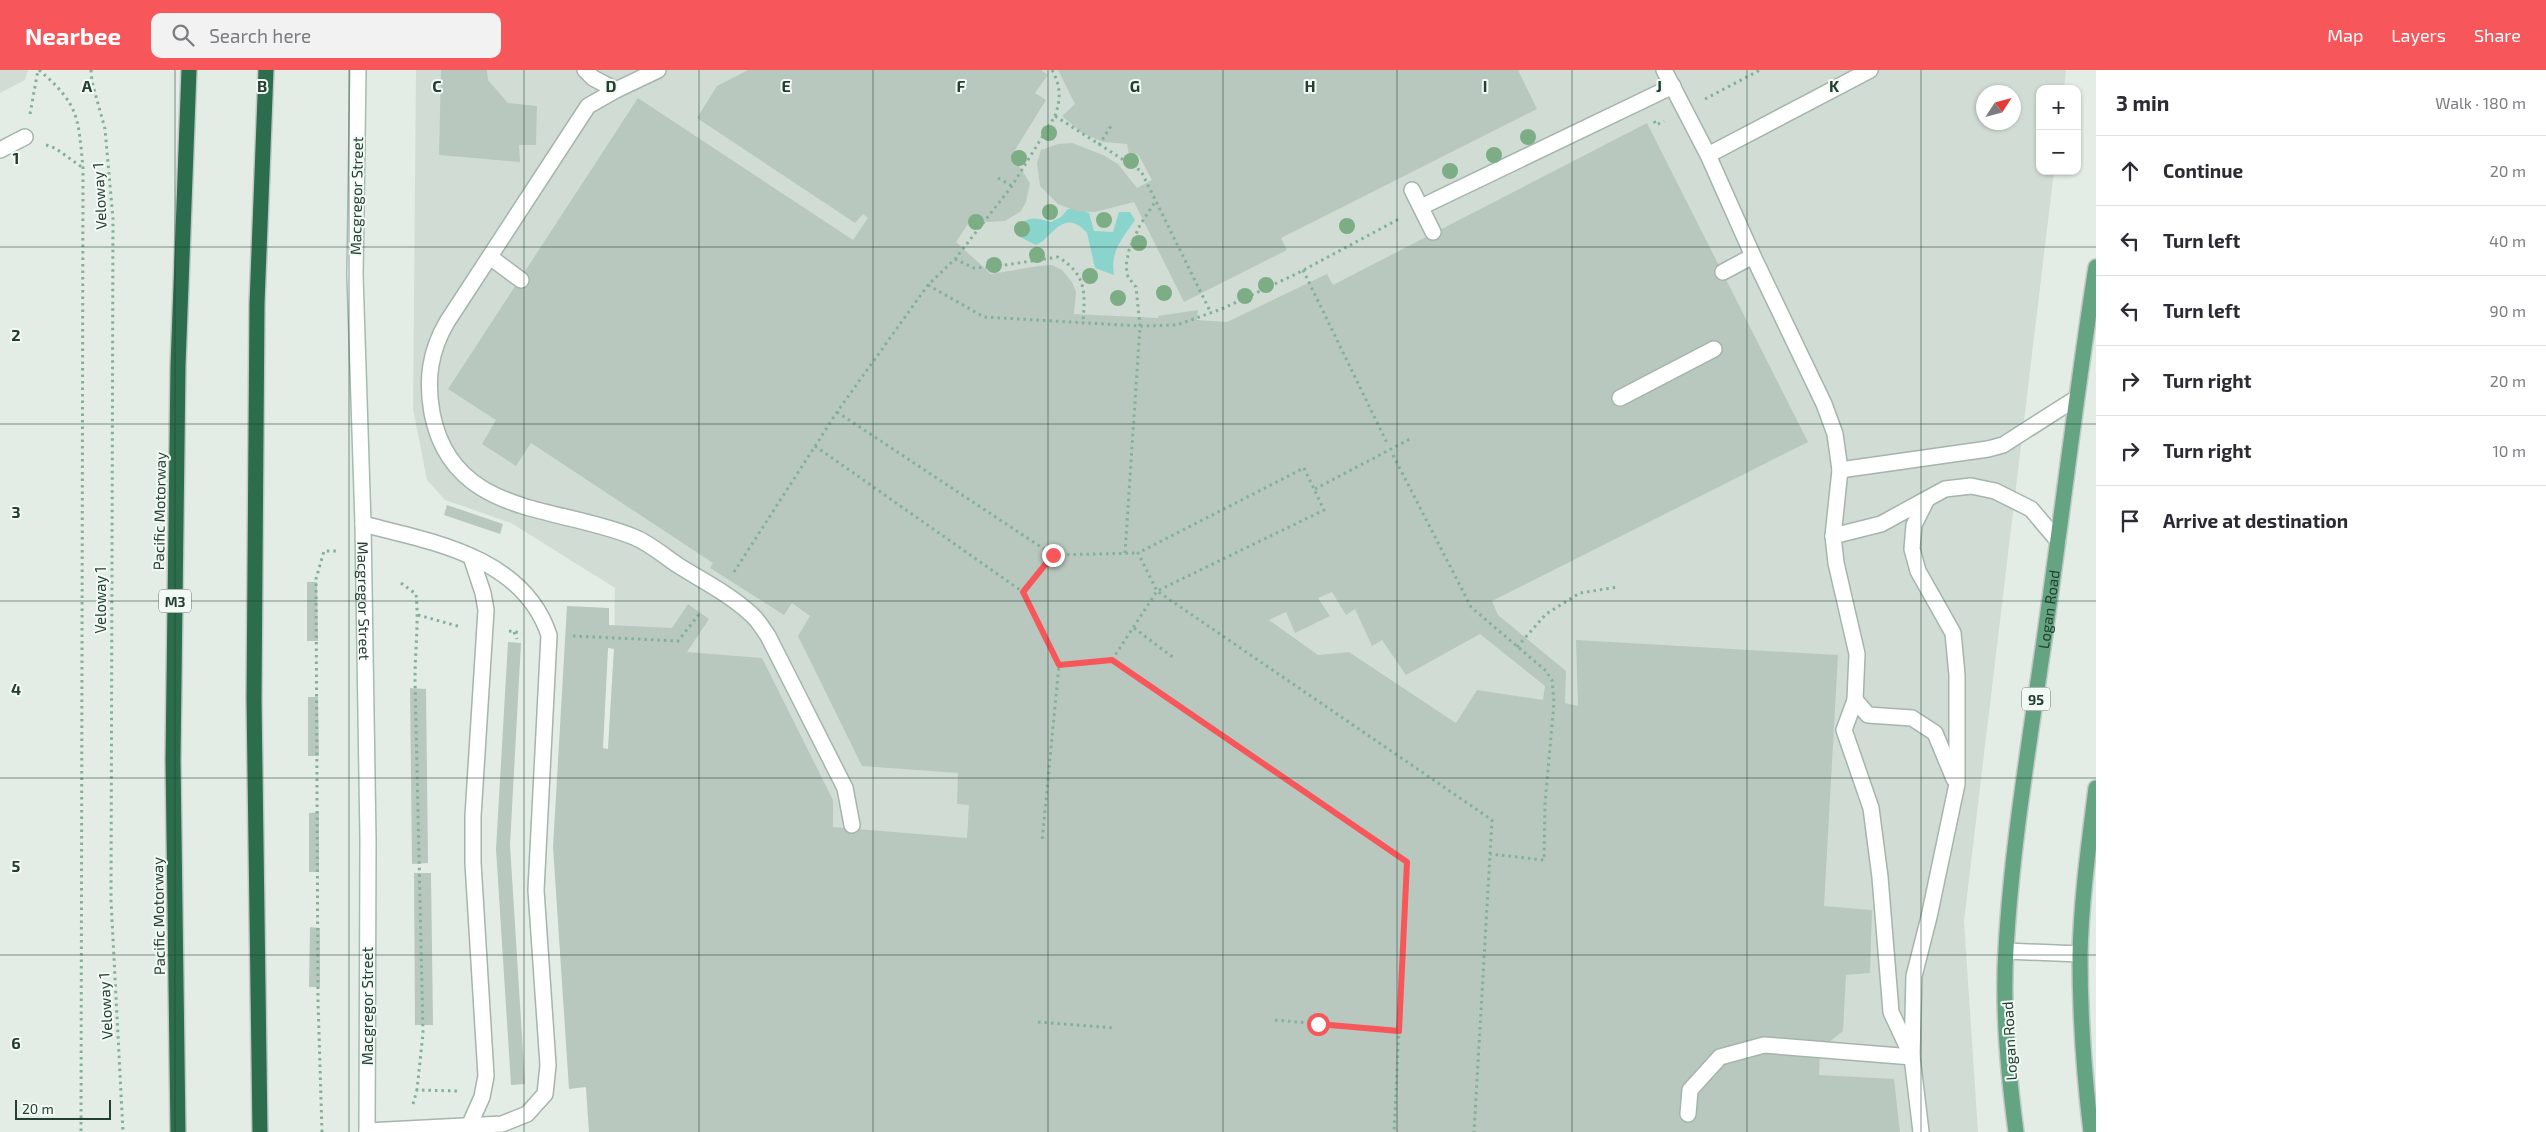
<!DOCTYPE html>
<meta charset="utf-8">
<style>
body{margin:0;font-family:"Exo 2",sans-serif;background:#f2f2f3;color:#2b2b33}
.controls{position:absolute;right:15px;top:15px;display:grid;overflow:hidden;border-radius:10px;box-shadow:0 1px 4px #0004}
.controls button{width:45px;height:45px;display:grid;place-items:center;padding:0;border:0;border-bottom:1px solid #e1e1e2;background:#fff;color:#2b2b33;font:25px sans-serif}
.compass{position:absolute;left:1976px;top:15px;width:45px;height:45px;border-radius:50%;background:#fff;box-shadow:0 1px 4px #0004;rotate:54deg}
.scale{position:absolute;left:15px;bottom:12px;width:96px;box-sizing:border-box;padding-left:5px;border:2px solid #223f2f;border-top:0;font-size:14px;line-height:18px;white-space:nowrap;color:#223f2f;-webkit-text-stroke:4px #f3f9f5;paint-order:stroke}
.stop{position:absolute;width:15px;height:15px;margin:-11px;border:4px solid #f7575b;border-radius:50%;background:#fff}
.stop.end{background:#f7575b;border-color:#fff;box-shadow:0 1px 5px #0008}
.list{margin:0;padding:0;list-style:none}
h2{display:flex;justify-content:space-between;align-items:center;height:65px;margin:0;padding:0 20px;font-size:21px}
h2 small{font-size:16px;font-weight:400;color:#7c7c81}
.list li{display:grid;grid-template-columns:32px 1fr auto;gap:15px;align-items:center;box-sizing:border-box;height:70px;padding:0 20px;border-top:1px solid #e1e1e2}
.list b{display:block;font-size:19px;white-space:nowrap}
.list em{font-size:16px;font-style:normal;color:#7c7c81}
.icon{flex:none;width:28px;height:28px;fill:none;stroke:currentColor;stroke-width:2;stroke-linecap:round;stroke-linejoin:round}
.map{position:relative;flex:none;width:2096px;height:1062px;overflow:hidden}
header{display:flex;align-items:center;gap:30px;box-sizing:border-box;height:70px;padding:0 25px;background:#f7575b;color:#fff}
header strong{font-size:24px}
nav{display:flex;gap:28px;margin-inline-start:auto;font-size:18px}
.search{width:350px;height:45px;background:#f2f2f3;display:flex;align-items:center;gap:12px;box-sizing:border-box;padding:0 18px;border-radius:10px;color:#7c7c81;font-size:19px}
main{display:flex}
aside{flex:1;background:#fff}
.map>svg:first-child{display:block}
.built{fill:#d1ddd4;fill-rule:evenodd}
.water{fill:#89d4cc}
.building{fill:#b8c8be;fill-rule:evenodd}
.lines{fill:none;stroke-linecap:round;stroke-linejoin:round}
.lane-casing{stroke:#a5b5ab;stroke-width:18}
.street-casing{stroke:#a5b5ab;stroke-width:18}
.secondary-casing{stroke:#a3bcad;stroke-width:18}
.primary-casing{stroke:#c1c9c5;stroke-width:18}
.highway-casing{stroke:#c1c9c5;stroke-width:18}
.path{stroke:#82b296;stroke-width:3;stroke-dasharray:2.5 4;stroke-linecap:butt}
.lane{stroke:#fff;stroke-width:15}
.street{stroke:#fff;stroke-width:15}
.secondary{stroke:#fff;stroke-width:15}
.primary{stroke:#65a483;stroke-width:15}
.highway{stroke:#2c6d4e;stroke-width:15}
.tree{fill:#7dad84}
.route{stroke:#f7575b;stroke-width:6}
.grid{fill:none;stroke:#223f2f;stroke-width:1;stroke-opacity:0.55}
.labels{text-anchor:middle;dominant-baseline:central;stroke-width:4;stroke-linejoin:round;paint-order:stroke}
.shield{fill:#f3f9f5;stroke:#61776a;stroke-width:1}
.shield-label{font-size:14px;font-weight:bold;fill:#223f2f}
.street-label{font-size:15px;fill:#223f2f;stroke:#f3f9f5}
.grid-label{font-size:16px;text-anchor:middle;font-weight:bold;fill:#223f2f;stroke:#f3f9f5;stroke-width:4;stroke-linejoin:round;paint-order:stroke}
</style>
<header>
<strong>Nearbee</strong>
<div class="search"><svg class="icon" aria-label="search" viewBox="0 0 24 24"><circle cx="10" cy="10" r="6"/><path d="M15 15l6 6"/></svg>Search here</div>
<nav><a>Map</a><a>Layers</a><a>Share</a></nav>
</header>
<main>
<div class="map">
<svg width="2096" height="1062" viewBox="0 0 2096 1062">
<rect width="100%" height="100%" fill="#e3ede6"/>
<g class="built">
<polygon points="0,0 28,0 25,10 0,23"/>
<path d="M 416,0 L 2066,0 L 2064,19 L 2040,19 L 2040,101 L 2054,101 L 1964,851 L 1978,1062 L 589,1062 L 570,775 L 608,679 L 614,579 L 615,518 L 511,453 L 445,430 L 427,410 L 413,339 ZM 1984,22 L 2014,22 L 2014,52 L 1984,52 Z"/>
</g>
<path class="water" d="M 1068,139 L 1079,139 L 1089,143 L 1094,161 L 1113,162 L 1119,142 L 1130,142 L 1135,150 C 1122,169 1110,181 1114,205 L 1095,198 L 1087,163 C 1063,136 1052,169 1036,175 L 1018,166 L 1018,160 C 1026,144 1036,148 1051,152 L 1061,147 Z"/>
<g class="building">
<polygon points="441,0 487,0 488,10 508,33 537,36 536,75 519,75 520,92 439,85"/>
<path d="M 748,0 L 1041,0 L 1048,5 L 1035,23 L 1046,30 L 1012,85 L 1030,113 L 1026,132 L 1021,141 L 1005,151 L 987,152 L 972,148 L 956,172 L 991,204 L 1039,196 L 1052,195 L 1062,200 L 1072,212 L 1076,222 L 1074,244 L 1158,248 L 1158,246 L 1198,240 L 1197,250 L 1227,252 L 1327,204 L 1333,215 L 1647,53 L 1808,372 L 1492,531 L 1498,545 L 1566,601 L 1565,633 L 1578,636 L 1576,570 L 1838,585 L 1824,836 L 1872,840 L 1870,903 L 1846,905 L 1843,961 L 1820,979 L 1819,1005 L 1894,1009 L 1900,1062 L 589,1062 L 586,1017 L 569,1019 L 553,777 L 567,536 L 609,538 L 609,555 L 672,558 L 688,534 L 709,549 L 687,582 L 762,588 L 833,730 L 833,757 L 967,768 L 969,735 L 957,734 L 958,703 L 862,696 L 798,566 L 810,546 L 792,533 L 784,545 L 729,510 L 710,498 L 713,493 L 531,373 L 516,396 L 482,374 L 496,350 L 448,319 L 638,28 L 853,170 L 868,148 L 863,144 L 855,153 L 697,48 L 717,16 ZM 1332,522 L 1346,545 L 1355,539 L 1372,576 L 1382,570 L 1406,605 L 1480,564 L 1545,616 L 1543,630 L 1477,620 L 1456,653 L 1349,582 L 1318,585 L 1269,550 L 1286,542 L 1295,563 L 1330,546 L 1318,528 ZM 608,578 L 614,579 L 608,679 L 603,678 Z"/>
<polygon points="1058,0 1518,0 1537,39 1281,168 1287,180 1184,232 1134,132 1095,142 1076,141 1058,134 1040,116 1037,93 1041,80 1058,74 1072,73 1103,85 1118,94 1137,118 1152,110 1138,84 1129,85 1127,74 1103,72 1082,63 1062,46 1075,34"/>
<polygon points="447,435 503,454 500,464 444,445"/>
<polygon points="307,512 317,512 318,571 307,571"/>
<polygon points="508,572 521,573 510,775 525,1014 511,1015 496,779"/>
<polygon points="410,618 426,619 428,793 412,794"/>
<polygon points="308,627 318,627 319,686 308,686"/>
<polygon points="319,742 319,802 309,802 309,743"/>
<polygon points="414,803 431,803 433,955 415,955"/>
<polygon points="310,857 320,858 320,917 309,917"/>
</g>
<g class="lines">
<defs>
<g id="lane">
<polyline points="585,0 593,8 616,20"/>
<path d="M 658,0 L 616,20 L 588,36 L 447,252 C 430,281 426,309 432,343 C 452,447 556,435 634,467 C 649,473 663,485 676,494 C 701,510 730,524 752,545 C 758,550 763,559 768,566 L 845,718 L 852,755"/>
<polyline points="1664,0 1708,85 1753,186 1824,334 1835,364 1840,400 1833,466 1836,493 1857,584 1855,630 1844,660 1871,738 1880,807 1891,942 1912,987"/>
<polyline points="1708,85 1870,0"/>
<polyline points="1412,120 1433,162"/>
<polyline points="490,187 521,210"/>
<polyline points="1723,202 1753,186"/>
<polyline points="1620,328 1714,279"/>
<polyline points="1840,400 1988,379 2003,375 2075,329"/>
<path d="M 363,454 C 433,472 523,487 549,565 L 536,820 L 548,995 L 545,1024 L 527,1044 L 502,1054 L 367,1061"/>
<polyline points="1833,466 1881,454 1945,419 1971,416 1995,421 2031,439 2058,471"/>
<polyline points="1855,630 1868,645 1912,648 1935,663 1954,709"/>
<polyline points="2006,881 2080,884"/>
<polyline points="1688,1044 1690,1020 1720,987 1764,975 1912,987"/>
<polyline points="469,1056 482,1027 486,1006 473,793 473,746 486,540 483,523 471,487"/>
<polyline points="1921,1062 1912,987 1914,906 1929,847 1957,714 1957,605 1953,563 1918,501 1912,479 1914,455 1927,429"/>
</g>
<g id="street">
<polyline points="0,80 25,67"/>
<polyline points="1421,137 1673,16"/>
</g>
<g id="secondary">
<path id="s1" d="M 358,0 L 355,205 L 363,454 L 368,770 L 367,1062"/>
</g>
<g id="primary">
<path id="s2" d="M 2016,1062 C 2008,1002 2002,939 2006,879 C 2012,771 2031,664 2046,557 C 2063,437 2077,317 2096,197"/>
<path d="M 2091,1062 C 2084,1004 2080,945 2080,886 C 2081,830 2089,774 2096,718"/>
</g>
<g id="highway">
<polyline points="178,1062 173,690 178,296 189,0"/>
<polyline points="260,1062 254,629 257,234 266,0"/>
</g>
</defs>
<use href="#lane" class="lane-casing"/>
<use href="#street" class="street-casing"/>
<use href="#secondary" class="secondary-casing"/>
<use href="#primary" class="primary-casing"/>
<use href="#highway" class="highway-casing"/>
<g class="path">
<path d="M 39,0 C 80,35 78,48 83,98 L 81,1062"/>
<polyline points="91,0 92,12 105,59 113,149 111,830 123,1062"/>
<path d="M 1052,0 C 1061,16 1061,29 1055,46"/>
<polyline points="1705,29 1760,0"/>
<polyline points="30,44 38,0"/>
<polyline points="1654,51 1656,55 1664,51"/>
<polyline points="46,75 55,78 83,98"/>
<polyline points="1099,75 1111,56"/>
<polyline points="998,108 1012,116"/>
<path d="M 955,189 L 974,198 L 992,197 L 1058,187 C 1087,205 1085,222 1083,253"/>
<polyline points="1303,200 1388,375"/>
<polyline points="928,215 984,247 1140,256 1177,255 1224,238 1296,204 1399,149"/>
<polyline points="837,342 1053,485 1138,483"/>
<polyline points="815,376 1023,522 1053,485"/>
<polyline points="1393,385 1471,537 1546,601 1552,610 1554,632 1545,734 1544,790 1490,784"/>
<polygon points="1304,398 1324,440 1157,521 1138,483"/>
<polyline points="1315,419 1410,369"/>
<polyline points="1125,483 1140,256 1136,217 1128,207 1126,196 1129,180 1140,155 1155,132"/>
<polyline points="734,502 837,342 928,215 955,189 1012,116 1055,46 1141,101 1211,243"/>
<path d="M 401,513 L 416,524 C 419,552 415,581 415,609 L 423,963 L 417,1020"/>
<polyline points="1023,522 1059,595 1042,772"/>
<polyline points="418,545 461,557"/>
<polyline points="1134,558 1174,588"/>
<polyline points="509,561 522,563"/>
<polyline points="514,562 517,569"/>
<polyline points="573,566 678,571 700,543"/>
<polyline points="1517,577 1546,544 1580,523 1618,517"/>
<polyline points="1112,590 1157,521 1492,750 1474,1062"/>
<polyline points="1059,595 1112,590 1407,792 1394,1062"/>
<polyline points="1275,950 1399,961"/>
<polyline points="1038,952 1115,958"/>
<polyline points="413,1034 417,1020 459,1021"/>
<polyline points="322,1062 318,931 316,509 324,481 336,481"/>
</g>
<use href="#lane" class="lane"/>
<use href="#street" class="street"/>
<use href="#secondary" class="secondary"/>
<use href="#primary" class="primary"/>
<use href="#highway" class="highway"/>
</g>
<g class="tree">
<circle cx="1049" cy="63" r="8"/>
<circle cx="1528" cy="67" r="8"/>
<circle cx="1494" cy="85" r="8"/>
<circle cx="1019" cy="88" r="8"/>
<circle cx="1131" cy="91" r="8"/>
<circle cx="1450" cy="101" r="8"/>
<circle cx="1050" cy="142" r="8"/>
<circle cx="1104" cy="150" r="8"/>
<circle cx="976" cy="152" r="8"/>
<circle cx="1347" cy="156" r="8"/>
<circle cx="1022" cy="159" r="8"/>
<circle cx="1139" cy="173" r="8"/>
<circle cx="1037" cy="185" r="8"/>
<circle cx="994" cy="195" r="8"/>
<circle cx="1090" cy="206" r="8"/>
<circle cx="1266" cy="215" r="8"/>
<circle cx="1164" cy="223" r="8"/>
<circle cx="1245" cy="226" r="8"/>
<circle cx="1118" cy="228" r="8"/>
</g>
<g class="lines">
<polyline class="route" points="1053,485 1023,522 1059,595 1112,590 1407,792 1399,961 1318,954"/>
</g>
<path class="grid" d="M 175,0 L 175,1062M 349,0 L 349,1062M 524,0 L 524,1062M 699,0 L 699,1062M 873,0 L 873,1062M 1048,0 L 1048,1062M 1223,0 L 1223,1062M 1397,0 L 1397,1062M 1572,0 L 1572,1062M 1747,0 L 1747,1062M 1921,0 L 1921,1062M 0,177 L 2096,177M 0,354 L 2096,354M 0,531 L 2096,531M 0,708 L 2096,708M 0,885 L 2096,885"/>
<g class="labels">
<g class="shield">
<rect x="159" y="519.5" width="32" height="23" rx="4"/>
<rect x="2022" y="617.5" width="28" height="23" rx="4"/>
</g>
<g class="shield-label">
<text x="175" y="531">M3</text>
<text x="2036" y="629">95</text>
</g>
<g class="street-label">
<text transform="translate(99 126) rotate(-93)">Veloway 1</text>
<text transform="translate(356 126) rotate(-89)">Macgregor Street</text>
<text transform="translate(159 441) rotate(-89)">Pacific Motorway</text>
<text transform="translate(100 530) rotate(-90)">Veloway 1</text>
<text stroke="none"><textPath href="#s1" startOffset="531">Macgregor Street</textPath></text>
<text stroke="none"><textPath href="#s2" startOffset="526">Logan Road</textPath></text>
<text transform="translate(158 846) rotate(-91)">Pacific Motorway</text>
<text transform="translate(105 936) rotate(-93)">Veloway 1</text>
<text transform="translate(367 936) rotate(-90)">Macgregor Street</text>
<text transform="translate(2009 971) rotate(-93)">Logan Road</text>
</g>
</g>
<g class="grid-label">
<text x="87" y="22">A</text>
<text x="262" y="22">B</text>
<text x="437" y="22">C</text>
<text x="611" y="22">D</text>
<text x="786" y="22">E</text>
<text x="961" y="22">F</text>
<text x="1135" y="22">G</text>
<text x="1310" y="22">H</text>
<text x="1485" y="22">I</text>
<text x="1659" y="22">J</text>
<text x="1834" y="22">K</text>
<text x="16" y="94">1</text>
<text x="16" y="271">2</text>
<text x="16" y="448">3</text>
<text x="16" y="625">4</text>
<text x="16" y="802">5</text>
<text x="16" y="979">6</text>
</g>
</svg>
<div class="controls">
<button>+</button>
<button>−</button>
</div>
<svg class="compass" viewBox="-18 -18 36 36"><path d="M0-13l5 13h-10z" fill="#e53935"/><path d="M0 13l5-13h-10z" fill="#7c7c81"/></svg>
<div class="scale">20 m</div>
<div class="stop" style="left:1318px;top:954px"></div>
<div class="stop end" style="left:1053px;top:485px"></div>
</div>
<aside>
<h2>3 min<small>Walk · 180 m</small></h2>
<ul class="list">
<li><svg class="icon" aria-label="ahead" viewBox="0 0 24 24"><path d="M12 20V5M6 11l6-6 6 6"/></svg><div><b>Continue</b></div><em>20 m</em></li>
<li><svg class="icon" aria-label="left" viewBox="0 0 24 24"><path d="M17 20v-9H6M10 6l-5 5 5 5"/></svg><div><b>Turn left</b></div><em>40 m</em></li>
<li><svg class="icon" aria-label="left" viewBox="0 0 24 24"><path d="M17 20v-9H6M10 6l-5 5 5 5"/></svg><div><b>Turn left</b></div><em>90 m</em></li>
<li><svg class="icon" aria-label="right" viewBox="0 0 24 24"><path d="M7 20v-9h11M14 6l5 5-5 5"/></svg><div><b>Turn right</b></div><em>20 m</em></li>
<li><svg class="icon" aria-label="right" viewBox="0 0 24 24"><path d="M7 20v-9h11M14 6l5 5-5 5"/></svg><div><b>Turn right</b></div><em>10 m</em></li>
<li><svg class="icon" aria-label="arrive" viewBox="0 0 24 24"><path d="M6 21V4h12l-3 4 3 4H6"/></svg><div><b>Arrive at destination</b></div></li>
</ul>
</aside>
</main>
